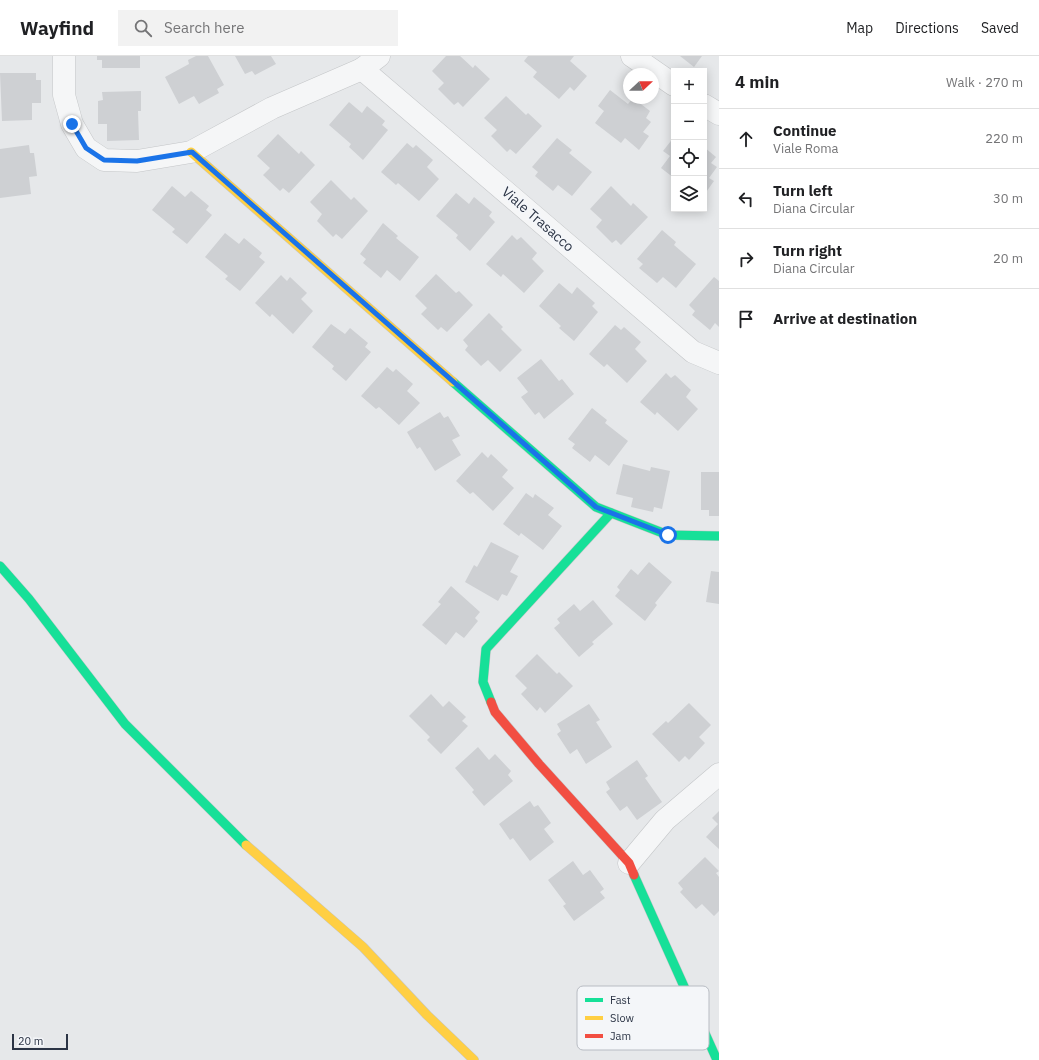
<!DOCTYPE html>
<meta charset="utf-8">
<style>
body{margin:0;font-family:"IBM Plex Sans",sans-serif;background:#f2f2f2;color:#202124}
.controls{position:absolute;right:12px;top:12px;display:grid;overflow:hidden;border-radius:0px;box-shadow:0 2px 10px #0003}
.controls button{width:36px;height:36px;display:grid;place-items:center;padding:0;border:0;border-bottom:1px solid #e0e0e0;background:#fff;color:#202124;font:20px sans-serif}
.compass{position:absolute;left:623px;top:12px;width:36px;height:36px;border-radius:50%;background:#fff;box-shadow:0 2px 10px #0003;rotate:68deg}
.scale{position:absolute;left:12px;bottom:10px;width:56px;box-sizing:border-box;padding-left:4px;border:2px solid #2b3445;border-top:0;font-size:11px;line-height:14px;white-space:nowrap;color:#2b3445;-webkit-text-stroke:3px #f4f6f9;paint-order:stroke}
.stop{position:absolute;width:12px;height:12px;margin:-9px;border:3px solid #1a73e8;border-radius:50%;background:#fff}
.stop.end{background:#1a73e8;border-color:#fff;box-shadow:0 1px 4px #0008}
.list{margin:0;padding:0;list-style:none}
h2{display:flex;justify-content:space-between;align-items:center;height:52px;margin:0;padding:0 16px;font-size:17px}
h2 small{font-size:13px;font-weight:400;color:#757577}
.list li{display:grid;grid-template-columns:26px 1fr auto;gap:12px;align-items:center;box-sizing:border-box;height:60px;padding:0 16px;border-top:1px solid #e0e0e0}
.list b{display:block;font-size:15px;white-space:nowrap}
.list p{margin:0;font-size:13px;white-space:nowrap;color:#757577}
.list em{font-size:13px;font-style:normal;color:#757577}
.icon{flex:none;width:22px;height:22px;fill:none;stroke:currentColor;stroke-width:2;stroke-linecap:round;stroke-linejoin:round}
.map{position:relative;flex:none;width:719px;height:1004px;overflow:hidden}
header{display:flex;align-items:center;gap:24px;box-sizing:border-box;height:56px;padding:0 20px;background:#fff;border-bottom:1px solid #e0e0e0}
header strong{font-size:19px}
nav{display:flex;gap:22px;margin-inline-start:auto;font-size:14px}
.search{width:280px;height:36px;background:#f2f2f2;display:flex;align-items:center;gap:10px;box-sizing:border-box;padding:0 14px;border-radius:0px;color:#757577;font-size:15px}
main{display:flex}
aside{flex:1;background:#fff}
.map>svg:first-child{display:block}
.building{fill:#ced0d3}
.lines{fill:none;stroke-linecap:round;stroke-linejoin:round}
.street-casing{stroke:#c4c6c8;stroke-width:23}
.fast-casing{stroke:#c4c6c8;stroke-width:10}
.slow-casing{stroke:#c4c6c8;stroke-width:10}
.jam-casing{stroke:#c4c6c8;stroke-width:10}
.street{stroke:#f5f6f7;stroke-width:22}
.fast{stroke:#16e098;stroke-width:9}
.slow{stroke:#ffcf43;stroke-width:9}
.jam{stroke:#f24e42;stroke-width:9}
.route{stroke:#1a73e8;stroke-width:5}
.labels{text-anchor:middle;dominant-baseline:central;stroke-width:4;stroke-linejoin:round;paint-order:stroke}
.street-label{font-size:14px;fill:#2b3445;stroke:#f4f6f9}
.key{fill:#f4f6f9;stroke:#b8bcc3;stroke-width:1}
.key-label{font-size:11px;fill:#2b3445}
</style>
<header>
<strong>Wayfind</strong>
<div class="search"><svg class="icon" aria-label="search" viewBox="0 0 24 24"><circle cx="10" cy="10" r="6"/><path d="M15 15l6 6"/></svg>Search here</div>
<nav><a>Map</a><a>Directions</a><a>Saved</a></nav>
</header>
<main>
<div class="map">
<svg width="719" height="1004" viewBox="0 0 719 1004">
<rect width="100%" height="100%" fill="#e6e8ea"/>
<g class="building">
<polygon points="97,0 140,0 140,12 102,12 102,4 97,4"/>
<polygon points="196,0 208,0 224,29 217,33 219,37 199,48 194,40 179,48 165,21 189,8 188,4"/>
<polygon points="235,0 271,0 276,8 255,19 252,15 245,18"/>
<polygon points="446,0 460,0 473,12 475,9 490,23 463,51 458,46 454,49 438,33 444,27 432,15"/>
<polygon points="528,0 574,0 570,5 587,20 574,35 570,31 559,43 533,21 537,16 524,5"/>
<polygon points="680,0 702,0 694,11"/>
<polygon points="0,17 36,17 36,24 41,24 41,47 32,47 32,64 2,65"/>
<polygon points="610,34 628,48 633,42 650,55 646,62 651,66 643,76 649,80 639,94 625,82 621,87 595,67 604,55 598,50"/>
<polygon points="141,35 141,55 138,55 139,84 107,85 107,68 98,68 98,45 103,44 102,36"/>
<polygon points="506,40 526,59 528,57 542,70 516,98 510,93 507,96 491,80 497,74 484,62"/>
<polygon points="349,46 362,57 367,50 385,65 382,69 388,74 363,104 349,91 351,88 329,69"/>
<polygon points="278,78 299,98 301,95 315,109 289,137 283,132 280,135 263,119 270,112 257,100"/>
<polygon points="674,81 674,122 661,112 670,100 663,95"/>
<polygon points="557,82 572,94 569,97 592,116 572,140 558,129 553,135 535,120 538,116 532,111"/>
<polygon points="407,87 413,92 416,89 433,104 427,111 439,123 419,145 398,127 396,129 381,116"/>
<polygon points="29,89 30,97 34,97 37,120 29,121 31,138 0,142 0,93"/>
<polygon points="704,91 716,101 711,107 717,111 709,122 714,125 704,139"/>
<polygon points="331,124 351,144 354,141 368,155 342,183 336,178 333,181 317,165 322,158 310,146"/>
<polygon points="172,130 185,141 191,135 209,150 206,154 212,159 187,188 172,176 175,173 152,154"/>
<polygon points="611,130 631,150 633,147 648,161 621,189 616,184 612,187 596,171 602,164 590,153"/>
<polygon points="456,137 469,148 474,141 492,156 489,160 495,166 470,195 456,182 458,179 436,160"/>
<polygon points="383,167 398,180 396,182 419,201 400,225 387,214 381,222 363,207 366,203 360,198"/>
<polygon points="662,174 676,186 674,189 696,208 676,232 663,221 657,227 639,212 643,208 637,203"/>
<polygon points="225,177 239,188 244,182 262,197 259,201 265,206 240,235 225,223 228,220 205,201"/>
<polygon points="512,179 517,184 521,181 537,197 532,203 544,215 524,237 503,218 501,221 486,208"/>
<polygon points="436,218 456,237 459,235 473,249 447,276 441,271 438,274 421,258 427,252 415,240"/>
<polygon points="281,219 287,225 290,221 307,237 301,243 313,255 293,278 272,258 270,261 255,247"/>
<polygon points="714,221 719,225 719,271 715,267 710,274 692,259 695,255 689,249"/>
<polygon points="559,227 572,238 577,231 595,247 592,250 598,256 574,285 559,272 561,270 539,250"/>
<polygon points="489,257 503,271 501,273 522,294 500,316 488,304 481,310 465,294 468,290 463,284"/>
<polygon points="331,268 345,278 350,272 368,287 365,291 371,296 346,325 332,313 334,310 312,291"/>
<polygon points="615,269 621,274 624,271 641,286 635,293 647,305 627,327 607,308 604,311 589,298"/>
<polygon points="541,303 559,325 562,323 574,338 544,363 539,356 535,359 521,341 528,336 517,322"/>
<polygon points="387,311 393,316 396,313 413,328 407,335 420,347 399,369 379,351 376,353 361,340"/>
<polygon points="666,317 671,322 675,319 691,334 686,341 698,353 678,375 657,356 655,359 640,346"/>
<polygon points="592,352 607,364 605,367 628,385 609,410 595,399 590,406 572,392 575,388 568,383"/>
<polygon points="440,356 444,362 448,360 460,380 452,384 461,399 435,415 420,391 417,393 407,376"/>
<polygon points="482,396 488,402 491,398 508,414 502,421 514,432 493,455 473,436 470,438 456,425"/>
<polygon points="623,408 650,415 651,411 670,415 662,453 654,451 653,456 631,451 633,442 616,438"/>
<polygon points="701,416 719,416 719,460 709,460 709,454 701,454"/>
<polygon points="526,437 533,442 535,438 554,452 548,459 562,470 543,494 521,477 519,480 503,468"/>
<polygon points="491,486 519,500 510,516 518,520 507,540 502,538 498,545 465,526 474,509 477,511"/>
<polygon points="649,506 672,526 655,547 657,549 645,565 615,540 620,534 617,531 631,513 638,519"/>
<polygon points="711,515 719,516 719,548 706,546"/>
<polygon points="451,530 480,556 475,562 478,565 464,582 456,576 446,589 422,569 441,548 438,546"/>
<polygon points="593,544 613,568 592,586 594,588 579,601 554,572 560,567 557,563 574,548 580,555"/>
<polygon points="537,598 557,618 559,616 573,630 545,657 540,651 537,655 521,638 527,632 515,620"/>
<polygon points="431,638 443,651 449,645 466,661 462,665 468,670 441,698 427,684 430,681 409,660"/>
<polygon points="689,647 711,669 699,681 705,687 689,704 685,700 679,706 652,678 666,665 668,667"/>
<polygon points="589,648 600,664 596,666 612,691 586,708 577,693 570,698 557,678 561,675 557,668"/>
<polygon points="478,691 489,704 495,698 511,715 508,719 513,725 484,750 472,736 474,734 455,712"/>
<polygon points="637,704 648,720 645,722 662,746 637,764 627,750 620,755 606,736 610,733 606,726"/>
<polygon points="530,745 534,751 538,749 551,767 544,773 554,786 530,805 513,782 510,784 499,768"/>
<polygon points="719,755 719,793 706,781 718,768 712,762"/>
<polygon points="705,801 719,815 716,817 719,821 719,855 714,860 702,848 696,853 680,836 683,833 678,827"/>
<polygon points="573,805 583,819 590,814 604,833 600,836 605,842 574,865 563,850 566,848 548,824"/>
</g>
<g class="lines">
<defs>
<g id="street">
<polyline points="64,0 64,39 72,68 86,92 104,104 137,105 191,96 272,52 362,13 379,0"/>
<polyline points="632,0 674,29"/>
<polyline points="362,13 693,296 719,307"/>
<polyline points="704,49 719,58"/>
<polyline points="629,807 665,764 719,718"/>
</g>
<g id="fast">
<polyline points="453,326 596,451 668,479 719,480"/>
<polyline points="0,510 29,543 125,668 246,789"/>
<polyline points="491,646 483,626 486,593 611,457"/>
<polyline points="634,819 717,1004"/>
</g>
<g id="slow">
<polyline points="191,96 453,326"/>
<polyline points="246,789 363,891 427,959 474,1004"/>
</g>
<polyline id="jam" points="491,646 495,656 539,708 629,807 634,819"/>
</defs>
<use href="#street" class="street-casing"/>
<use href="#fast" class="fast-casing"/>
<use href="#slow" class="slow-casing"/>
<use href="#jam" class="jam-casing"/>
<use href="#street" class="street"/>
<use href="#fast" class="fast"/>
<use href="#slow" class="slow"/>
<use href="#jam" class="jam"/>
</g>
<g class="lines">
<polyline class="route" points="72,68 86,92 104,104 137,105 192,96 596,451 668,479"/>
</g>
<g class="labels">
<g class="street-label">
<text transform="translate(538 163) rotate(41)">Viale Trasacco</text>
</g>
</g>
<rect x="577" y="930" width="132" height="64" rx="6" class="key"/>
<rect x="585" y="942" width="18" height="4" fill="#16e098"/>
<rect x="585" y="960" width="18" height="4" fill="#ffcf43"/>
<rect x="585" y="978" width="18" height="4" fill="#f24e42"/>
<g class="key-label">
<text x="610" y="948">Fast</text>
<text x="610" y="966">Slow</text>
<text x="610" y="984">Jam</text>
</g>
</svg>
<div class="controls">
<button>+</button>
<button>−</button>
<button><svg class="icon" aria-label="locate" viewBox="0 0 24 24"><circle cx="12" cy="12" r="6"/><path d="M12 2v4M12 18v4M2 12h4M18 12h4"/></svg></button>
<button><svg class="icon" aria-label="layers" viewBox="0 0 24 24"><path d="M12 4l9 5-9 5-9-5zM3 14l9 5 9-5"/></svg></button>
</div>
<svg class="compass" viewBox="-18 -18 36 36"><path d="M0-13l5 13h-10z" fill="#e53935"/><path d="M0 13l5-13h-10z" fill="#757577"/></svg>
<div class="scale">20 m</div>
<div class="stop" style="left:668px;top:479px"></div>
<div class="stop end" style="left:72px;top:68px"></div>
</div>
<aside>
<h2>4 min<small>Walk · 270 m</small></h2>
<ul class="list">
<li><svg class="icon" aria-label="ahead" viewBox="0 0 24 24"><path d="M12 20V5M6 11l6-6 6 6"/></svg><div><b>Continue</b><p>Viale Roma</p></div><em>220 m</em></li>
<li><svg class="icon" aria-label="left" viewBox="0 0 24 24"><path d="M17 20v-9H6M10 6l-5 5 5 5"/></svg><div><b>Turn left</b><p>Diana Circular</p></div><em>30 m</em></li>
<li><svg class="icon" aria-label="right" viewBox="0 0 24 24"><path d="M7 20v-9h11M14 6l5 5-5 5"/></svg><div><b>Turn right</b><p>Diana Circular</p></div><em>20 m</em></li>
<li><svg class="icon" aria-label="arrive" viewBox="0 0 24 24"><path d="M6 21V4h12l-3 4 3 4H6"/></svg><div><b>Arrive at destination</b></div></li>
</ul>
</aside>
</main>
